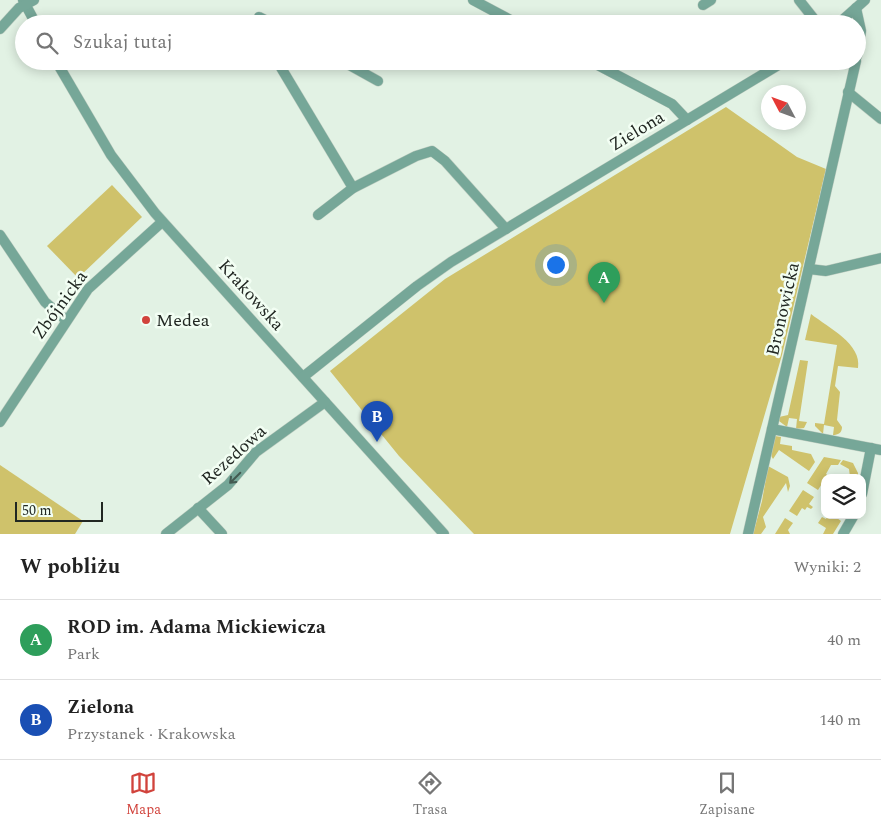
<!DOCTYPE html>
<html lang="pl">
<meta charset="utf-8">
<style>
body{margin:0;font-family:Spectral,serif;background:#f2f2f2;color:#222}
.controls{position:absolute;right:15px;bottom:15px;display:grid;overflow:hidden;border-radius:10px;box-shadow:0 2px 12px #0003}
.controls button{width:45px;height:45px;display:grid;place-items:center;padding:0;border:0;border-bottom:1px solid #e0e0e0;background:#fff;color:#222;font:25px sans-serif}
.compass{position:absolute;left:761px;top:85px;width:45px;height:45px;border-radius:50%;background:#fff;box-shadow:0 2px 12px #0003;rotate:311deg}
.scale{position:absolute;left:15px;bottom:12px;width:88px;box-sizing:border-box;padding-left:5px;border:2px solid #212722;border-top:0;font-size:14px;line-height:18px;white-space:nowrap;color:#212722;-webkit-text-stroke:4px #f2fef3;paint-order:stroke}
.you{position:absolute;left:555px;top:264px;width:18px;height:18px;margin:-12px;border:4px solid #fff;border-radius:50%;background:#1a73e8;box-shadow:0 0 0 8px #1a73e833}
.badge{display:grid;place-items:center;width:32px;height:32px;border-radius:50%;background:#d1433c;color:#fff;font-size:16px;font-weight:700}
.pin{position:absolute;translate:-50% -41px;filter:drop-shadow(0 1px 2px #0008)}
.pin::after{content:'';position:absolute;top:26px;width:18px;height:15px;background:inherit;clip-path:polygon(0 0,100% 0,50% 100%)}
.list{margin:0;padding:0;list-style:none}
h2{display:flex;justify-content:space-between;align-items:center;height:65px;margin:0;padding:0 20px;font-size:21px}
h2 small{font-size:16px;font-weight:400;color:#767676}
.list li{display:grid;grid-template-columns:32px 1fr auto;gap:15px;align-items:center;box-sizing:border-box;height:80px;padding:0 20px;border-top:1px solid #e0e0e0}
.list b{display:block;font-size:19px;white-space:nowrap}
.list p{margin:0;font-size:16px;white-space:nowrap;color:#767676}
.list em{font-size:16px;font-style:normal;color:#767676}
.icon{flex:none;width:28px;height:28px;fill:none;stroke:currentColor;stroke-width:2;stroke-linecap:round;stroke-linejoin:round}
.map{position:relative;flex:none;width:881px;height:534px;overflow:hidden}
.search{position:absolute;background:#fff;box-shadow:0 2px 12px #0003;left:15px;right:15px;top:15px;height:55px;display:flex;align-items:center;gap:12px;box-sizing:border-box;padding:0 18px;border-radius:28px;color:#767676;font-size:19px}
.sheet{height:225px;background:#fff}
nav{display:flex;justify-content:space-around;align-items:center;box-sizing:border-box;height:70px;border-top:1px solid #e0e0e0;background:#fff;font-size:14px;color:#767676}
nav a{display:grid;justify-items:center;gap:2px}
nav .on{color:#d1433c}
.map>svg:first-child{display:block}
.green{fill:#cfc26b}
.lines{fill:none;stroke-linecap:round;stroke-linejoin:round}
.street-casing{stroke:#bfcdc1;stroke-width:11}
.street{stroke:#76a798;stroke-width:10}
.oneway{stroke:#435a51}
.poi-dot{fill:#d1433c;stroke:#f2fef3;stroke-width:2}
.labels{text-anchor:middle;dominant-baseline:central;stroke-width:5;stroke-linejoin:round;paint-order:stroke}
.street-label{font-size:18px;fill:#212722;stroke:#f2fef3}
.poi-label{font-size:18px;fill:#212722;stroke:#f2fef3;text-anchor:start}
</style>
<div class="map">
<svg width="881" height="534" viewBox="0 0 881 534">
<rect width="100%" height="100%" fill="#e2f2e4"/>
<g class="green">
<polygon points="726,107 797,157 826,169 782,355 730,534 474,534 399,456 330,371 445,279"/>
<polygon points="112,185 142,217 78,278 47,246"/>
<path d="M 811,314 C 829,328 862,344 858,368 L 838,366 L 835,386 L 840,392 L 837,420 L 842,427 C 842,433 838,435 833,435 L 834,427 L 824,425 L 823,434 L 815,426 L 815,423 L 824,424 L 837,345 L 805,340 Z"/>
<polygon points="800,360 808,361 799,421 807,422 804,428 796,429 797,419 789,418 787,427 779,421 779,417 788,415"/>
<path d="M 775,436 L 781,437 L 780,444 L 792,446 L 792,450 L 811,454 L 815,462 L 809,471 L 779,450 L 773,459 C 768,452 772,444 775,436 Z"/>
<polygon points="824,457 841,460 838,465 831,465 826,474 831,478 825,478 825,483 823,482 818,490 807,483"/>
<polygon points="843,460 853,463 858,473 858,478 850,477 849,469 840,464"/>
<polygon points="0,465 83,521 75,534 0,534"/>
<polygon points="768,466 788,477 790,486 788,492 786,483 763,517 766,527 761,534 753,534 762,501"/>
<polygon points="803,490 814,497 809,504 813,507 811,509 807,507 805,510 802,508 797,516 789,511"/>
<polygon points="828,515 833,515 841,521 833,534 823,534 826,528 818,523 822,517 826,519"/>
<polygon points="785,518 793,523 788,530 790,534 775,534"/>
</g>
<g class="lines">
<defs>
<g id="street">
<polyline points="23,0 36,24"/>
<polyline points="473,0 518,24"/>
<polyline points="799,0 818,24"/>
<polyline points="703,5 711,0"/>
<polyline points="856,8 861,31 857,56"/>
<polyline points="256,24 259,17 273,24"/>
<polyline points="838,24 865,0"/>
<polyline points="0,29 19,8 34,0"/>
<polyline points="56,61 111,155 155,213 444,534"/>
<polyline points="277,61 353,188"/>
<polyline points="342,61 378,81"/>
<polyline points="590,61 672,104 687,120"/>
<polyline points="848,92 881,119"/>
<polyline points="318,215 353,188 416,156 432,151 445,161 506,229"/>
<polyline points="0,235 45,302 66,320"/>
<polyline points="809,269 826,271 881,258"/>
<polyline points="303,377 417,286 451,262 785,61"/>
<polyline points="0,422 88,289 162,222"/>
<polyline points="772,429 881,450"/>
<polyline points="862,494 871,448"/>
<polyline points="198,508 222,534"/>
<polyline points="166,534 228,485 256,452 325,402"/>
<polyline points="748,534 856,61"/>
<polyline points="843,534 854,515"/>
</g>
</defs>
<use href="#street" class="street-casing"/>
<use href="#street" class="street"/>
</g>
<defs><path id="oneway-shaft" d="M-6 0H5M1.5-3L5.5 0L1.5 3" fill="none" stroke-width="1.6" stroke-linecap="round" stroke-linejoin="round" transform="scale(1.25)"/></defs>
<use class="oneway" href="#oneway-shaft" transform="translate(235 478) rotate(135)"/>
<circle class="poi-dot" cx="146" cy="320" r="5"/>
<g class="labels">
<g class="street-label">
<text transform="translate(637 131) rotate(-31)">Zielona</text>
<text transform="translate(251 295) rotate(48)">Krakowska</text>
<text transform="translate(60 305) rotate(-54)">Zbójnicka</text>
<text transform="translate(783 309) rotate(-77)">Bronowicka</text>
<text transform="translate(234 455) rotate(-42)">Rezedowa</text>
</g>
<g class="poi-label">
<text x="156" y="320">Medea</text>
</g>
</g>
</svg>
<div class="controls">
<button><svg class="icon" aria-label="layers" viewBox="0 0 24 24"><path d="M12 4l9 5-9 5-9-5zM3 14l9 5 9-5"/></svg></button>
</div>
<svg class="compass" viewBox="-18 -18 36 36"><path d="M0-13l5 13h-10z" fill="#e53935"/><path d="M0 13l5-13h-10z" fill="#767676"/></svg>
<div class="scale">50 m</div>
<div class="you"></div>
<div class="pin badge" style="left:604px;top:303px;background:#2e9e5b">A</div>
<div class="pin badge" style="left:377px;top:442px;background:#1a4fb4">B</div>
<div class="search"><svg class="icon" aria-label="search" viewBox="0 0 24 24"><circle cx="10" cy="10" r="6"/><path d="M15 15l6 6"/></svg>Szukaj tutaj</div>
</div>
<section class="sheet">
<h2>W pobliżu<small>Wyniki: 2</small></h2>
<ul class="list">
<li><span class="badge" style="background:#2e9e5b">A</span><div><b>ROD im. Adama Mickiewicza</b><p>Park</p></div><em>40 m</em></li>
<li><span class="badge" style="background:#1a4fb4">B</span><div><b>Zielona</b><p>Przystanek · Krakowska</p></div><em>140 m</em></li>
</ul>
</section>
<nav>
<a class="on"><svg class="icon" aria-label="map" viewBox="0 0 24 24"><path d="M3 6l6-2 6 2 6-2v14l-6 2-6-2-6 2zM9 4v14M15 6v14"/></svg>Mapa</a>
<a><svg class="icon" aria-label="directions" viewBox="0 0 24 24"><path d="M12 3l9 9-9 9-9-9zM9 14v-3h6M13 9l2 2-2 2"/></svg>Trasa</a>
<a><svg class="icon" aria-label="saved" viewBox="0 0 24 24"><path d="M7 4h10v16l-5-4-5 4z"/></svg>Zapisane</a>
</nav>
